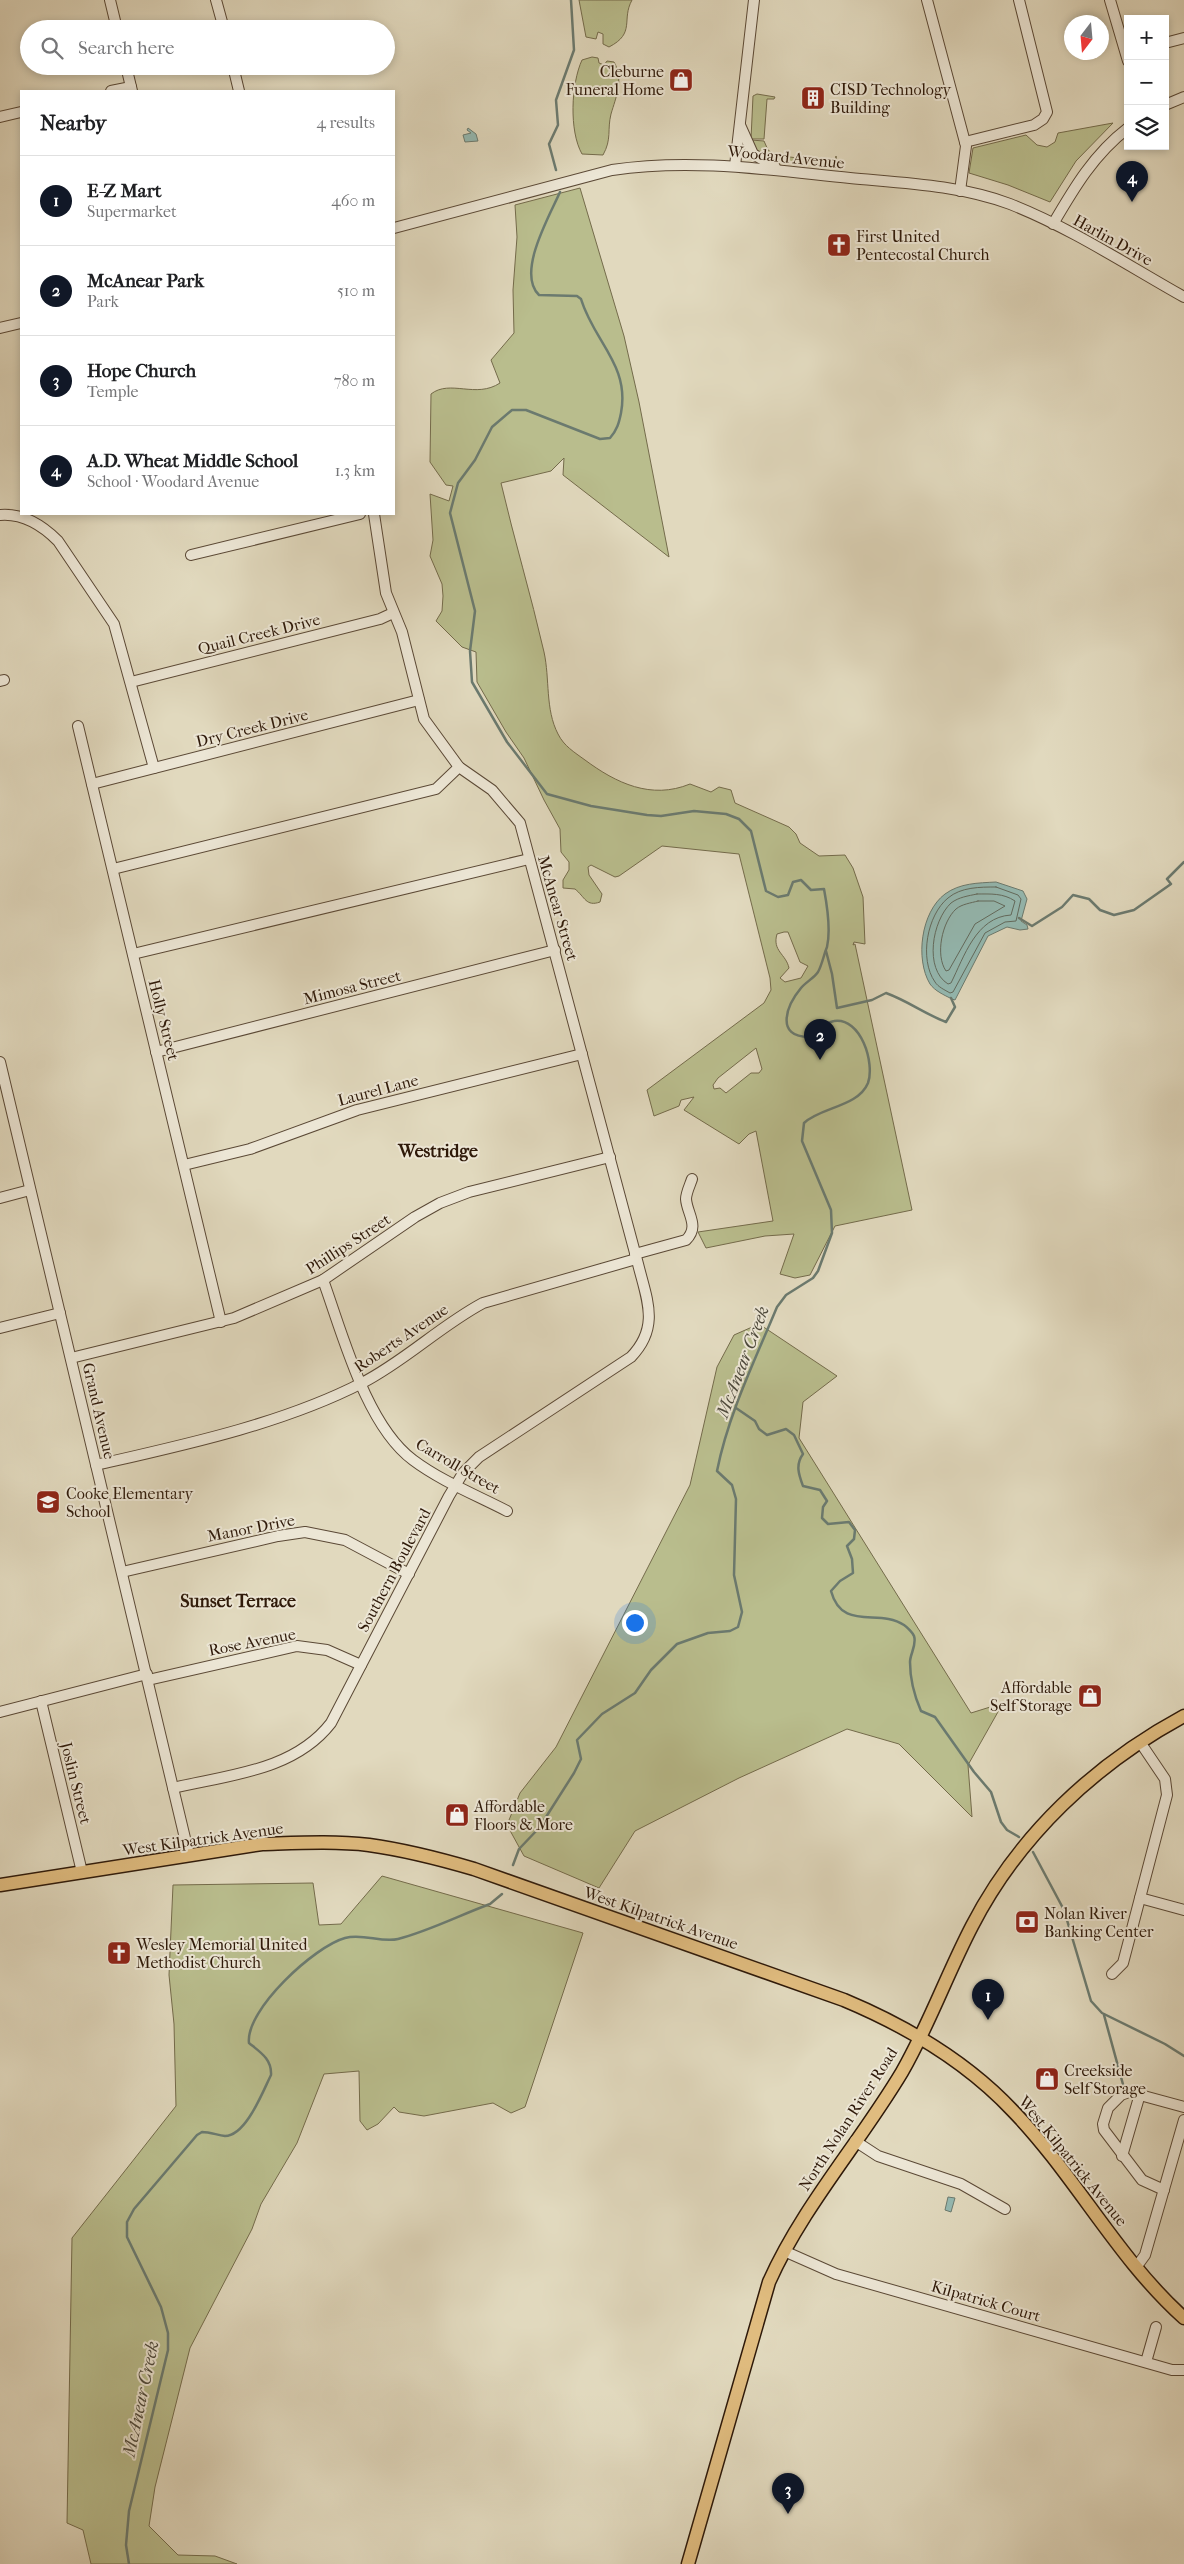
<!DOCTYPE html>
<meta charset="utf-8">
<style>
body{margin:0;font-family:"IM FELL French Canon",serif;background:#f2f2f2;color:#202124}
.controls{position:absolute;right:15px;top:15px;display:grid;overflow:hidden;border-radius:0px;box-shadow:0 2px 8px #0003}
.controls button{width:45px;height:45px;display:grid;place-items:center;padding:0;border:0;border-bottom:1px solid #e0e0e0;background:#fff;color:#202124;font:25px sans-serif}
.compass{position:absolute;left:1064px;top:15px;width:45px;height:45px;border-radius:50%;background:#fff;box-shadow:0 2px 8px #0003;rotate:196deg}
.you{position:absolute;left:634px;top:1622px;width:18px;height:18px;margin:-12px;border:4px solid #fff;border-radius:50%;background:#1a73e8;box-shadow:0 0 0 8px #1a73e833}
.badge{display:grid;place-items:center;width:32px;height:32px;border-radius:50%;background:#111827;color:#fff;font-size:16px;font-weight:700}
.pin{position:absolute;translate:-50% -41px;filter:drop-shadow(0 1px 2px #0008)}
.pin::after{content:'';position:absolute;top:26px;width:18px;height:15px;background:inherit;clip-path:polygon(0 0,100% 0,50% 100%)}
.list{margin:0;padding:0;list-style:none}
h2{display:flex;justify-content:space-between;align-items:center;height:65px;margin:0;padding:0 20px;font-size:21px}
h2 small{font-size:16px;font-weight:400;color:#757577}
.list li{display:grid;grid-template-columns:32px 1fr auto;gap:15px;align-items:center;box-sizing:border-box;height:90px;padding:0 20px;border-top:1px solid #e0e0e0}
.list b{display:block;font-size:19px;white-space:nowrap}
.list p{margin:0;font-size:16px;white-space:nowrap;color:#757577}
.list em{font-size:16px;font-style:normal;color:#757577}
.icon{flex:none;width:28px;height:28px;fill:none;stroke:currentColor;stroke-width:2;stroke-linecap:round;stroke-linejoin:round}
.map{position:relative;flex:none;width:1184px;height:2564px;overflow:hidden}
.search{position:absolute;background:#fff;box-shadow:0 2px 8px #0003;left:20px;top:20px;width:375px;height:55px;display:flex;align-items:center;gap:12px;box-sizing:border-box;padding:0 18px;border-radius:28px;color:#757577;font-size:19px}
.panel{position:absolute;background:#fff;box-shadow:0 2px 8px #0003;left:20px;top:90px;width:375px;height:425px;border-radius:0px}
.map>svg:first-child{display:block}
.green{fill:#b9bd8d;stroke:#746b4b;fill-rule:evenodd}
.water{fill:#94bab3;stroke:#6b7a6f}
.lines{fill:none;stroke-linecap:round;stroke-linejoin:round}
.shore{stroke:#616a5e;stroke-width:1}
.stream{stroke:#6b7a6f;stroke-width:2.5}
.minor-casing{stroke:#5b4936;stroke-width:12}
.major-casing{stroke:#2e1909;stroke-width:15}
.minor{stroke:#ece6d5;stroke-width:10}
.major{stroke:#e0bc7f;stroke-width:12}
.labels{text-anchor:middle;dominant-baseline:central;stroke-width:4;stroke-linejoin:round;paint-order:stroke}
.poi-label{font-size:16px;fill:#2e1909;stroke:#ece6d5;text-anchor:start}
.street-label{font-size:16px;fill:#2e1909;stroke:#ece6d5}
.neighbourhood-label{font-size:18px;font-weight:bold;fill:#2e1909;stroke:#ece6d5}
.water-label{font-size:18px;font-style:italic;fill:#4d493c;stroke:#ece6d5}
</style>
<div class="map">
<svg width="1184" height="2564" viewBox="0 0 1184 2564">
<rect width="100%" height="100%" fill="#e1d9be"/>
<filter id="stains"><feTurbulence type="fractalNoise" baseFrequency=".004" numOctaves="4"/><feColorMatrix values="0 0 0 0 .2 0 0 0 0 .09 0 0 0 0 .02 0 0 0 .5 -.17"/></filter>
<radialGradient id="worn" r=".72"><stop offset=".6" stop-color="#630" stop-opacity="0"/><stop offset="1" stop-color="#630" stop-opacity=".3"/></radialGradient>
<g class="green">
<path d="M 579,0 L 632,0 C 621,20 636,33 609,47 L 603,44 L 603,34 L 598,32 L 596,39 L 586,37 Z"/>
<path d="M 592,57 L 598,58 L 599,63 L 604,65 L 607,61 L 614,62 C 624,79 616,97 611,114 C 607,130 612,139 603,155 L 582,154 C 569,131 571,84 582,60 Z"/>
<polygon points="757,94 775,97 774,99 767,99 764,139 751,139 753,96"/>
<polygon points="1113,123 1076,161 1050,202 1008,185 969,173 973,148 1026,135 1037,145 1047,147 1055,142 1058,133"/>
<path d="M 751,140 L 764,141 L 768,150 L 775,155 L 835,163 L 836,156 L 837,163 L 833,165 C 815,163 773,164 760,154 C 756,151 754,145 751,140 Z"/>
<path d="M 580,188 L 624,336 L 639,402 L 669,557 L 563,475 L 564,458 L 551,471 L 501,483 C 514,539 531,595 544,652 C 550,679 545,709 558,734 C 564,746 574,752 585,760 C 616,783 651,800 690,784 L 711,792 L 719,787 L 731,790 L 735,803 L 789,827 L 796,834 L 800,843 L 819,856 L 845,855 L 853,868 L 863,897 L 865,944 L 854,942 L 853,945 L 855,944 L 912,1210 L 835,1226 L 810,1275 L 795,1278 L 780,1274 L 794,1234 L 765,1236 L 706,1248 L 698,1232 L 773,1221 L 756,1131 L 749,1134 L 739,1144 L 684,1110 L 694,1097 L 681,1100 L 679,1106 L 654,1116 L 647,1090 L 764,1003 L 771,990 L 770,978 L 739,854 L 662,846 L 619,876 L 615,877 L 591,865 L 588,867 L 589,875 L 602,894 L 600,902 C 586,907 585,897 575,889 L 563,888 L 563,880 L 569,870 L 569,862 L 561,852 L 560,829 L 544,800 L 524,758 L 506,732 L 477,682 L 476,652 L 462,647 L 436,621 L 442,611 L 443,596 L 442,584 L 430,556 L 433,540 L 430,494 L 449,501 L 453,486 L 446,485 L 430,462 L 431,394 C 450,379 476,399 500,383 L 491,360 L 514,333 L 513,290 L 517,237 L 515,205 ZM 784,932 L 788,932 L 800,962 L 808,966 L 801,978 L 785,982 L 780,978 L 789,968 C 786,954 772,951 777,934 ZM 756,1048 L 762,1069 L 759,1073 L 751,1073 L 726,1093 L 720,1088 L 714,1089 L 713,1085 L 718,1078 Z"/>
<polygon points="759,1324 837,1376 803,1402 799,1438 971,1713 1003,1703 968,1765 972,1817 899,1744 847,1729 739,1778 635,1831 599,1888 524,1856 507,1825 520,1793 556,1747 690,1485 717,1367 734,1335"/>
<polygon points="382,1876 583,1933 525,2107 511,2113 493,2103 424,2116 399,2112 394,2107 378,2124 367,2130 360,2121 359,2071 324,2074 297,2143 261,2204 252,2229 190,2348 155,2487 149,2526 178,2555 215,2556 237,2564 91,2564 83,2530 67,2523 72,2238 176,2106 174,2024 169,1975 173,1885 313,1883 319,1925 341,1924"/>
</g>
<g class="water">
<polygon points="468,128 476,134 478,141 465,142 463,135 471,133 467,130"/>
<path d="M 996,882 L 1023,891 L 1027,899 L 1021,921 L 1027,925 L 1028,929 L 1020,930 L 1007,927 L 988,936 L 955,1000 L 952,999 C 944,995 935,991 930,984 C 915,959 921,912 945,894 C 960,883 978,883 996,882 Z"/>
<polygon points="948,2197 955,2198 951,2212 945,2210"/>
</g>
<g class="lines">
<g class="shore">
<path d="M 996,887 L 1018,895 L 1021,899 L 1016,921 L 1005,922 L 985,933 L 953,992 L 950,993 C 945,990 938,987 935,982 C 919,959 927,915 948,898 C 961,887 980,887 996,887 Z"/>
<path d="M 977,894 C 991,894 1003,893 1015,901 L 1011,915 C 976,917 964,957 951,983 L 948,984 C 924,969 932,921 951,903 C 959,897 968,896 977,894 Z"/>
<path d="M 978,901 L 994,901 L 1005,906 L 975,924 L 949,970 L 946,971 C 935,955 942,922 956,909 C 962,904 971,903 978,901 Z"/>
</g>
<g class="stream">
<polyline points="556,170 549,144 558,125 556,100 574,50 571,0"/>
<polyline points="1019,918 1032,926 1062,907 1073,895 1089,899 1100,910 1114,915 1134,910 1171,884 1167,879 1184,862"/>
<path d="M 826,951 L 832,974 L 837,1008 L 872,1000 L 886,993 C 908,1001 925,1014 946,1022 L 955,1007 L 951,998"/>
<path d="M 736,1408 L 755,1421 L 759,1429 L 767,1435 L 786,1429 L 794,1435 L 803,1454 C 795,1465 799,1475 803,1486 L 820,1490 L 827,1501 L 823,1507 L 822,1518 L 828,1524 L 849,1522 L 855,1530 L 854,1539 L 847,1546 L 852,1559 L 853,1573 L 840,1581 L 831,1591 C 842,1632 879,1608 904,1625 C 907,1627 913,1633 914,1636 C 917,1645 910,1654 910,1662 C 910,1679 914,1695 921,1711 L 935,1717 L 974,1772 L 991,1792 L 1001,1822 L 1007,1830 L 1019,1837"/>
<polyline points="1033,1852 1064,1910 1091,2001 1102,2013 1165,2044 1184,2056"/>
<path d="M 513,1865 L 519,1849 L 539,1828 L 574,1773 L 581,1759 L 577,1740 L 602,1714 L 635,1693 L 651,1670 L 677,1644 L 708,1633 L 730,1631 L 738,1627 L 742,1612 L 734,1575 L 736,1499 L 732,1485 L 717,1471 C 728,1415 755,1360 777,1307 L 786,1295 L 813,1278 L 818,1271 L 832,1233 L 831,1210 L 802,1141 L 804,1123 C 821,1107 858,1107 868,1083 C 875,1063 861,1017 834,1021 C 826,1022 816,1032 809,1037 C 775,1037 786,1006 801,988 C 806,982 814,978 818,972 C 822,965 824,954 827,947 C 831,930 827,905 824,889 L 811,890 L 801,880 L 793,882 L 788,895 L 778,897 L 766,891 L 751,831 L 739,819 L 726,814 L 694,811 L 661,816 L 647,815 L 591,806 L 547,794 L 507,742 L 472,682 L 470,651 L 475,611 L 450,513 L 458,483 L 475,460 L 492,427 L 512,410 L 526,410 L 600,439 L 610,438 C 617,430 619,423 621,413 C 630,365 594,342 581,299 L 577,296 L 539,295 C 516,273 550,215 560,192"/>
<polyline points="1104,2015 1124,2088"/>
<path d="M 129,2564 L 126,2545 L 129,2511 L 168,2350 L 168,2333 L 161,2307 L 127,2237 L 127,2222 L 134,2209 L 197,2135 L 202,2132 C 210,2132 217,2135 225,2136 C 246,2136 263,2091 271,2075 C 272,2059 260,2052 249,2043 C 245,2010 315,1946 345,1938 C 363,1933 381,1943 398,1939 C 429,1931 460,1915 490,1904 L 502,1894"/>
</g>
<defs>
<g id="minor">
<polyline points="110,0 117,29"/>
<polyline points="216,0 224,29"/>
<polyline points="927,0 966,146 960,191"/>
<polyline points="1110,0 1128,61"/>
<polyline points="1165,43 1184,38"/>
<polyline points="126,66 132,91"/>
<polyline points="233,66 239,91"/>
<polyline points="111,91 131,87"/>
<polyline points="1165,105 1184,97"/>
<polyline points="0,117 21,112"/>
<polyline points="740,125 753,154 775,167"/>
<polyline points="965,142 1034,125 1043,119 1047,112 1019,0"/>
<polyline points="735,166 754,0"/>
<path d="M 1053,224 C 1074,188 1094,154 1128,128"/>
<path d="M 394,228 L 612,170 C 692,158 770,170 850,178 C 903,183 959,185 1010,204 C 1071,228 1127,265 1184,297"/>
<polyline points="0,328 21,323"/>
<path d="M 0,515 C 23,513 42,525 58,541 L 114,624 L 154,768"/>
<polyline points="191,555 360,514"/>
<polyline points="0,681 4,680"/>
<polyline points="131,682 380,619 393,613"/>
<polyline points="78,726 221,1322"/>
<polyline points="92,784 419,700"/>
<polyline points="113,869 436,789 459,767"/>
<polyline points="133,954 529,859"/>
<polyline points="156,1052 555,950"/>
<polyline points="0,1062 189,1855"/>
<polyline points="184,1165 250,1149 357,1110 582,1054"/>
<polyline points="0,1198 30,1190"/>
<path d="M 635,1254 L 686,1240 C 700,1226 687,1214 686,1199 C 686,1193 690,1185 692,1179"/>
<path d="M 323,1280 C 343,1335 366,1425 413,1460 C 441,1481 476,1495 507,1511"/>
<polyline points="0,1328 60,1313"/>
<polyline points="71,1358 234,1318 323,1280 415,1217 440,1203 469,1192 610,1157"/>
<path d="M 96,1465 C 184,1445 282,1424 362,1383 C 405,1361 440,1326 483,1303 L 636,1259"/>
<polyline points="122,1572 278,1536 305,1532 345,1540 409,1574"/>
<polyline points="148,1680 297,1646 327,1650 361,1665"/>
<polyline points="41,1701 82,1872"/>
<polyline points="0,1712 147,1674"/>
<path d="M 173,1788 C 228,1775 294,1771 331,1723 L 449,1496 L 463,1473 L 479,1457 L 631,1357 C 660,1327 647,1300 638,1264 L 520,823 L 492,790 L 459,767 L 424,719 L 402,632 L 386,593 L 374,514"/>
<polyline points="1140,1898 1184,1910"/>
<polyline points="1112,1974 1123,1963 1167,1795 1165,1779 1140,1742"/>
<polyline points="855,2141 878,2156 961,2184 1005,2209"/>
<polyline points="1122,2156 1140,2094"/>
<polyline points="1164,2190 1142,2180 1104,2130 1103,2124 1108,2108 1121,2095 1129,2092 1184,2107"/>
<polyline points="784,2251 836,2274 1172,2370 1184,2370"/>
<polyline points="1137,2266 1145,2255 1184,2120"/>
<polyline points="1146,2362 1156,2327"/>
</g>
<g id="major">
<path d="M 0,1885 L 262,1844 C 298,1843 334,1841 369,1845 C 405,1850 440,1859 474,1869 L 844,2000 C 906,2026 967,2062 1013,2111 C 1075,2175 1117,2258 1184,2318"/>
<path d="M 688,2564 L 769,2282 C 803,2206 859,2144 902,2072 C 929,2025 947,1974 972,1926 C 1019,1835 1095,1764 1184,1716"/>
</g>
</defs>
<use href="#minor" class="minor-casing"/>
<use href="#major" class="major-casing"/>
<use href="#minor" class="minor"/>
<use href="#major" class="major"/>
</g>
<defs>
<symbol id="shop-square" viewBox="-11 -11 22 22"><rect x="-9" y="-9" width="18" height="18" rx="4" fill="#8f2418" stroke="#ece6d5"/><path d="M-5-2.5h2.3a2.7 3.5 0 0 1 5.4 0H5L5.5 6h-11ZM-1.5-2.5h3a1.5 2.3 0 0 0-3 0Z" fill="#fff"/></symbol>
<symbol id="building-square" viewBox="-11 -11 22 22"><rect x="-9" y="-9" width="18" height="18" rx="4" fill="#8f2418" stroke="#ece6d5"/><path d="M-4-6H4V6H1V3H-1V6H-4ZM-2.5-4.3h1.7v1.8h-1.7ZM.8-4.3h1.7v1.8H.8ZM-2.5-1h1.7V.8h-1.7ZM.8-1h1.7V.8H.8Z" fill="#fff"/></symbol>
<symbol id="church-square" viewBox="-11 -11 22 22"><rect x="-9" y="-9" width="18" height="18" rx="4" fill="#8f2418" stroke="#ece6d5"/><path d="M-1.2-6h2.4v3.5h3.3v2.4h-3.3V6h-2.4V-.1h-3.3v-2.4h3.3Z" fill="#fff"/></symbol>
<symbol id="school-square" viewBox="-11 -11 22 22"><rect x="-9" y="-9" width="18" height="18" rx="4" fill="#8f2418" stroke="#ece6d5"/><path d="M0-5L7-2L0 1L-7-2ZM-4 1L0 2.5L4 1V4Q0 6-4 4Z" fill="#fff"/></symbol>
<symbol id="bank-square" viewBox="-11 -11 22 22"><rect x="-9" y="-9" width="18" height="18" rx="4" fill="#8f2418" stroke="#ece6d5"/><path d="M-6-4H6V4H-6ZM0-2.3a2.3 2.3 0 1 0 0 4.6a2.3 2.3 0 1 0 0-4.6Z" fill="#fff"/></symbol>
</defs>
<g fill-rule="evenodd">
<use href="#shop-square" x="667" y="66" width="28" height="28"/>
<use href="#building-square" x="799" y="84" width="28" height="28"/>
<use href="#church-square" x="825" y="231" width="28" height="28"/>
<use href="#school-square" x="34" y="1488" width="28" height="28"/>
<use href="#shop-square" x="1076" y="1682" width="28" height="28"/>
<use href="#shop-square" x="443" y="1801" width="28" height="28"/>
<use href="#bank-square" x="1013" y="1908" width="28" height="28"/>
<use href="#church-square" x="105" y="1939" width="28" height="28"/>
<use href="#shop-square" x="1033" y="2065" width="28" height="28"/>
</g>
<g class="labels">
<g class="poi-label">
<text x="664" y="71" text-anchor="end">Cleburne<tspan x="664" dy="18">Funeral Home</tspan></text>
<text x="830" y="89">CISD Technology<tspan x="830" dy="18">Building</tspan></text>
<text x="856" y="236">First United<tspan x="856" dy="18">Pentecostal Church</tspan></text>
<text x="66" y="1493">Cooke Elementary<tspan x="66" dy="18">School</tspan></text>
<text x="1072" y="1687" text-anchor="end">Affordable<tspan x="1072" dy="18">Self Storage</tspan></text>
<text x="474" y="1806">Affordable<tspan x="474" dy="18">Floors &amp; More</tspan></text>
<text x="1044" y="1913">Nolan River<tspan x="1044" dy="18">Banking Center</tspan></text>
<text x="136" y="1944">Wesley Memorial United<tspan x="136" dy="18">Methodist Church</tspan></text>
<text x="1064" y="2070">Creekside<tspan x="1064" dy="18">Self Storage</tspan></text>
</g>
<g class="street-label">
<text transform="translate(786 157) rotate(6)">Woodard Avenue</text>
<text transform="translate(1113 240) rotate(29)">Harlin Drive</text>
<text transform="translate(259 634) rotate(-14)">Quail Creek Drive</text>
<text transform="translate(252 728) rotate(-14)">Dry Creek Drive</text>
<text transform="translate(558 908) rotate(74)">McAnear Street</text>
<text transform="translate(352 987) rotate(-14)">Mimosa Street</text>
<text transform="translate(164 1020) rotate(76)">Holly Street</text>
<text transform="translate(378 1090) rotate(-15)">Laurel Lane</text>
<text transform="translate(348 1244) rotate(-33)">Phillips Street</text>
<text transform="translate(401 1338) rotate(-34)">Roberts Avenue</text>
<text transform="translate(99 1411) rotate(77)">Grand Avenue</text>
<text transform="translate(458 1466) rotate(30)">Carroll Street</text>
<text transform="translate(251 1528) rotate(-11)">Manor Drive</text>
<text transform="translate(394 1570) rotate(-62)">Southern Boulevard</text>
<text transform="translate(252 1642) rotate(-11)">Rose Avenue</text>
<text transform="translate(76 1783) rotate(76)">Joslin Street</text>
<text transform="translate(203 1839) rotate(-8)">West Kilpatrick Avenue</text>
<text transform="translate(661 1918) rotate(19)">West Kilpatrick Avenue</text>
<text transform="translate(848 2119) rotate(-57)">North Nolan River Road</text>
<text transform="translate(1073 2161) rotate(51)">West Kilpatrick Avenue</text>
<text transform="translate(986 2301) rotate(16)">Kilpatrick Court</text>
</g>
<g class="neighbourhood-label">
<text x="438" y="1151">Westridge</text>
<text x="238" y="1601">Sunset Terrace</text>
</g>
<g class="water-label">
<text transform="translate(743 1362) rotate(-69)">McAnear Creek</text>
<text transform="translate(141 2399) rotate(-78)">McAnear Creek</text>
</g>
</g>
<rect width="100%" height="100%" filter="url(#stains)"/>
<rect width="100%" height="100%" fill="url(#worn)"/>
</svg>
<div class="controls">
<button>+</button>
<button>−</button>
<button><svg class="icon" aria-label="layers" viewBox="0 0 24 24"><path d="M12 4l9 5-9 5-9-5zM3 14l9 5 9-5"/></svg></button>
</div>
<svg class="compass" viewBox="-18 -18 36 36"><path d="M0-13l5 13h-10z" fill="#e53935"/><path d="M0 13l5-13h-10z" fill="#757577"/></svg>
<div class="you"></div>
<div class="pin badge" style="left:988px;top:2020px">1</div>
<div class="pin badge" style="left:820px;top:1060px">2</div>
<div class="pin badge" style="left:788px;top:2514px">3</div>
<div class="pin badge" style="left:1132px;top:202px">4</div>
<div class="search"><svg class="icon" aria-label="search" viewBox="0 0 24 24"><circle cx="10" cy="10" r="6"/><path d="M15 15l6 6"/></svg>Search here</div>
<section class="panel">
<h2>Nearby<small>4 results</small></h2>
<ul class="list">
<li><span class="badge">1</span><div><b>E-Z Mart</b><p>Supermarket</p></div><em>460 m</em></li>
<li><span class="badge">2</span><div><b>McAnear Park</b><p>Park</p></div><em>510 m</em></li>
<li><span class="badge">3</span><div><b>Hope Church</b><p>Temple</p></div><em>780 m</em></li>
<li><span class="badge">4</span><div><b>A.D. Wheat Middle School</b><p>School · Woodard Avenue</p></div><em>1.3 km</em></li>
</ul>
</section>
</div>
